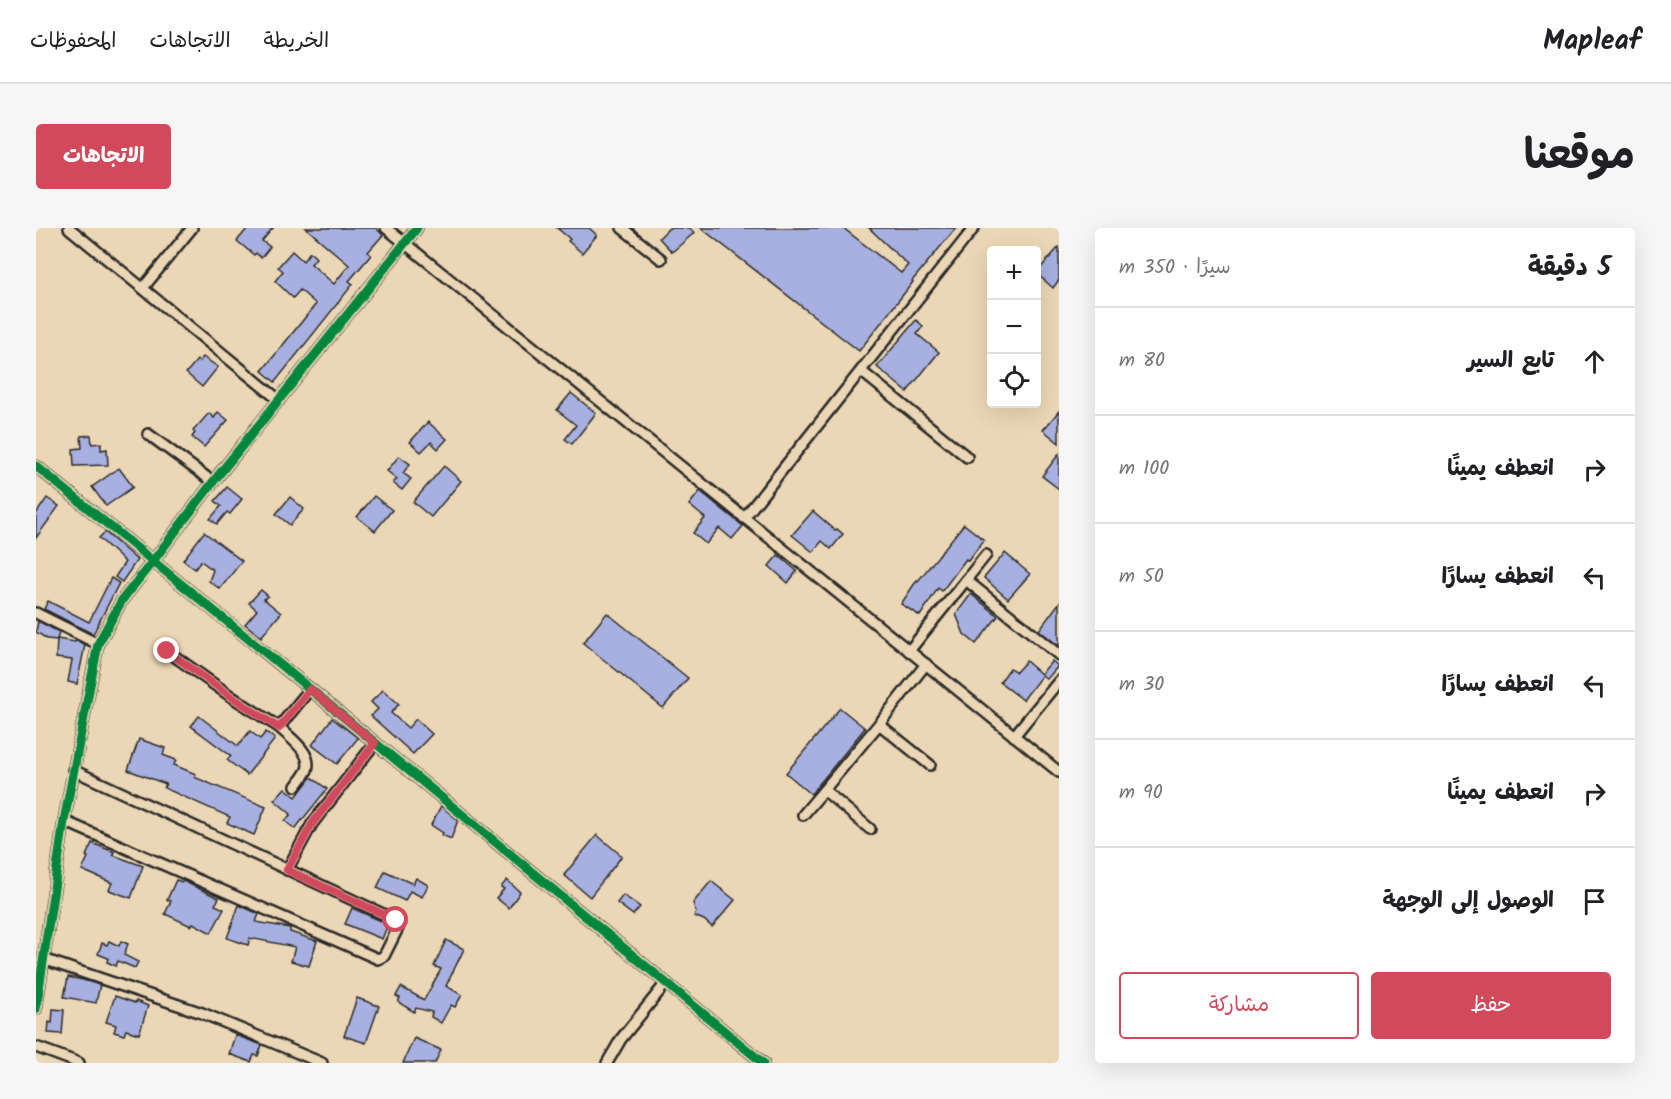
<!DOCTYPE html>
<html lang="ar">
<meta charset="utf-8">
<style>
body{margin:0;font-family:Kalam,"Playpen Sans Arabic",sans-serif;background:#f6f6f6;color:#202124;direction:rtl}
.controls{position:absolute;right:18px;top:18px;display:grid;overflow:hidden;border-radius:6px;box-shadow:0 6px 24px #0002}
.controls button{width:54px;height:54px;display:grid;place-items:center;padding:0;border:0;border-bottom:2px solid #e0e0e0;background:#fff;color:#202124;font:30px sans-serif}
.stop{position:absolute;width:18px;height:18px;margin:-14px;border:4px solid #d1495b;border-radius:50%;background:#fff}
.stop.end{background:#d1495b;border-color:#fff;box-shadow:0 2px 6px #0008}
.list{margin:0;padding:0;list-style:none}
h2{display:flex;justify-content:space-between;align-items:center;height:78px;margin:0;padding:0 24px;font-size:26px}
h2 small{font-size:20px;font-weight:400;color:#757577}
.list li{display:grid;grid-template-columns:39px 1fr auto;gap:18px;align-items:center;box-sizing:border-box;height:108px;padding:0 24px;border-top:2px solid #e0e0e0}
.list b{display:block;font-size:22px;white-space:nowrap}
.list em{font-size:20px;font-style:normal;color:#757577}
.actions{display:flex;gap:12px;padding:18px 24px}
.actions a{flex:1;padding:14px 0;border:2px solid #d1495b;border-radius:6px;text-align:center;font-size:21px;color:#d1495b}
.actions .main{background:#d1495b;color:#fff}
.icon{flex:none;width:33px;height:33px;fill:none;stroke:currentColor;stroke-width:2;stroke-linecap:round;stroke-linejoin:round}
.map{position:relative;flex:none;width:1023px;height:835px;overflow:hidden;direction:ltr;border-radius:6px}
header{display:flex;align-items:center;gap:36px;box-sizing:border-box;height:84px;padding:0 30px;background:#fff;border-bottom:2px solid #e0e0e0}
header strong{font-size:28px}
nav{display:flex;gap:33px;margin-inline-start:auto;font-size:21px}
.intro{display:flex;align-items:center;justify-content:space-between;box-sizing:border-box;height:144px;padding:0 36px}
h1{margin:0;font-size:42px}
.button{padding:15px 27px;border-radius:6px;background:#d1495b;color:#fff;font-size:21px;font-weight:700}
main{display:flex;gap:36px;padding:0 36px}
aside{flex:1;background:#fff;border-radius:6px;box-shadow:0 6px 24px #0002}
.map>svg:first-child{display:block}
.building{fill:#a7b0e0;stroke:#2b2b2b;stroke-width:1.5}
.lines{fill:none;stroke-linecap:round;stroke-linejoin:round}
.minor-casing{stroke:#2b2b2b;stroke-width:14}
.minor{stroke:#ebd7b5;stroke-width:9}
.cycleway-casing{stroke:#ebd7b5;stroke-width:13}
.cycleway{stroke:#00873e;stroke-width:9}
.route{stroke:#d1495b;stroke-width:8}
</style>
<header>
<strong>Mapleaf</strong>
<nav><a>الخريطة</a><a>الاتجاهات</a><a>المحفوظات</a></nav>
</header>
<div class="intro"><h1>موقعنا</h1><a class="button">الاتجاهات</a></div>
<main>
<aside>
<h2>5 دقيقة<small>سيرًا · 350 m</small></h2>
<ul class="list">
<li><svg class="icon" aria-label="ahead" viewBox="0 0 24 24"><path d="M12 20V5M6 11l6-6 6 6"/></svg><div><b>تابع السير</b></div><em>80 m</em></li>
<li><svg class="icon" aria-label="right" viewBox="0 0 24 24"><path d="M7 20v-9h11M14 6l5 5-5 5"/></svg><div><b>انعطف يمينًا</b></div><em>100 m</em></li>
<li><svg class="icon" aria-label="left" viewBox="0 0 24 24"><path d="M17 20v-9H6M10 6l-5 5 5 5"/></svg><div><b>انعطف يسارًا</b></div><em>50 m</em></li>
<li><svg class="icon" aria-label="left" viewBox="0 0 24 24"><path d="M17 20v-9H6M10 6l-5 5 5 5"/></svg><div><b>انعطف يسارًا</b></div><em>30 m</em></li>
<li><svg class="icon" aria-label="right" viewBox="0 0 24 24"><path d="M7 20v-9h11M14 6l5 5-5 5"/></svg><div><b>انعطف يمينًا</b></div><em>90 m</em></li>
<li><svg class="icon" aria-label="arrive" viewBox="0 0 24 24"><path d="M6 21V4h12l-3 4 3 4H6"/></svg><div><b>الوصول إلى الوجهة</b></div></li>
</ul>
<div class="actions"><a class="main">حفظ</a><a>مشاركة</a></div>
</aside>
<div class="map">
<svg width="1023" height="835" viewBox="0 0 1023 835">
<rect width="100%" height="100%" fill="#ebd7b5"/>
<filter id="ink" filterUnits="userSpaceOnUse"><feTurbulence type="fractalNoise" baseFrequency=".0167" numOctaves="2"/><feDisplacementMap in="SourceGraphic" scale="12" xChannelSelector="R" yChannelSelector="G"/><feConvolveMatrix kernelMatrix="1 2 1 2 8 2 1 2 1" color-interpolation-filters="sRGB"/></filter>
<g filter="url(#ink)">
<g class="building">
<polygon points="212,0 237,0 226,13 234,19 225,30 220,25 218,27 201,13"/>
<polygon points="270,0 340,0 347,7 332,24 335,27 313,53 317,56 239,154 226,143 280,76 264,62 257,70 239,53 247,43 242,39 256,23 267,33 274,24 280,30 275,36 298,56 313,37"/>
<polygon points="521,0 553,0 561,7 546,25 532,13 534,11"/>
<polygon points="633,0 654,0 658,5 636,24 623,10"/>
<polygon points="665,0 807,0 865,45 872,37 833,0 920,0 876,53 877,54 823,123"/>
<polygon points="1023,19 1023,52 1017,60 1000,45"/>
<polygon points="880,92 887,98 881,106 903,124 871,164 841,139"/>
<polygon points="167,129 182,139 166,159 150,145 161,132 163,134"/>
<polygon points="535,165 560,185 536,216 529,211 540,197 521,182"/>
<polygon points="1023,183 1023,215 1007,202"/>
<polygon points="182,184 192,192 168,219 156,209 159,205 157,203 173,185 178,190"/>
<polygon points="392,194 411,211 402,221 395,214 385,224 374,214"/>
<polygon points="55,207 56,216 65,215 65,222 71,221 72,237 38,238 37,221 46,220 45,208"/>
<polygon points="1023,226 1023,261 1006,248"/>
<polygon points="363,228 374,236 367,245 375,251 366,262 357,255 361,251 351,243"/>
<polygon points="408,238 425,253 395,289 377,274"/>
<polygon points="83,240 97,259 70,278 56,259"/>
<polygon points="191,259 206,271 194,286 191,284 181,296 174,291 185,278 179,273"/>
<polygon points="664,263 707,298 696,311 683,300 670,316 657,305 669,290 653,277"/>
<polygon points="338,268 356,282 339,303 321,289"/>
<polygon points="254,269 268,281 254,297 240,286"/>
<polygon points="11,270 23,278 0,310 0,286"/>
<polygon points="777,283 799,302 801,301 807,306 795,321 786,313 777,324 756,307"/>
<polygon points="928,296 948,312 932,333 930,331 906,363 902,360 884,388 865,376 881,352 882,353"/>
<polygon points="69,304 101,332 86,354 79,349 89,334 63,310"/>
<polygon points="168,304 206,333 184,361 173,353 177,342 165,333 159,341 147,332"/>
<polygon points="969,325 994,346 972,371 948,350"/>
<polygon points="742,327 761,343 752,355 733,338"/>
<polygon points="75,350 83,355 57,406 8,381 12,373 53,394"/>
<polygon points="225,362 232,368 228,371 245,385 225,409 209,396 221,382 213,375"/>
<polygon points="935,366 962,388 940,416 928,406 920,386"/>
<polygon points="1023,375 1023,418 1003,402"/>
<polygon points="571,385 652,450 627,480 547,415"/>
<polygon points="2,393 23,404 21,412 11,411 0,404"/>
<polygon points="21,411 39,414 40,412 49,417 41,456 32,454 36,432 20,430"/>
<polygon points="990,433 1005,446 1016,433 1022,438 1011,451 1006,447 987,472 964,454 974,440 980,444"/>
<polygon points="347,462 363,476 355,485 372,500 380,491 396,506 377,526 335,488 342,481 335,474"/>
<polygon points="804,480 829,500 775,566 750,545"/>
<polygon points="163,488 202,518 214,503 224,511 230,504 239,511 211,547 191,532 195,528 155,498"/>
<polygon points="296,490 322,510 301,536 276,517"/>
<polygon points="103,511 129,520 127,527 140,532 138,537 160,546 158,549 230,579 218,607 191,595 194,589 128,560 130,556 92,542"/>
<polygon points="275,549 291,561 259,601 249,593 255,586 238,572 249,560 260,569"/>
<polygon points="405,578 422,592 415,611 406,607 407,605 395,597"/>
<polygon points="561,607 586,628 554,669 528,647"/>
<polygon points="56,615 78,624 77,627 107,638 95,670 73,662 76,655 46,642 52,629 50,628"/>
<polygon points="349,643 377,656 380,650 392,657 386,669 374,663 369,673 341,660"/>
<polygon points="140,652 146,654 147,653 183,670 179,677 188,681 175,705 157,695 155,698 129,686 135,673 131,672"/>
<polygon points="471,652 484,664 473,680 460,670 468,661 465,659"/>
<polygon points="675,653 699,672 676,699 668,692 658,688 660,684 657,675"/>
<polygon points="587,667 604,679 597,687 581,675"/>
<polygon points="203,677 223,686 220,694 254,700 254,704 281,713 273,738 255,733 259,719 214,710 212,717 191,710"/>
<polygon points="316,680 352,696 346,711 309,696"/>
<polygon points="410,712 428,721 410,758 426,767 419,779 415,777 405,795 395,789 396,784 380,780 378,784 362,774 364,770 360,768 365,759 388,772 405,741 398,738"/>
<polygon points="73,713 83,718 85,713 92,716 88,727 102,734 99,740 82,733 80,738 71,734 72,730 62,726 66,715 71,717"/>
<polygon points="32,749 47,752 64,757 60,775 28,769"/>
<polygon points="79,768 99,775 100,773 112,778 103,806 90,802 88,807 78,804 80,797 70,794"/>
<polygon points="321,770 343,778 330,815 308,808"/>
<polygon points="17,781 28,782 26,806 12,805 13,794 16,795"/>
<polygon points="199,807 226,817 222,828 218,827 215,834 193,826"/>
<polygon points="378,810 405,822 399,835 367,835"/>
</g>
<g class="lines">
<defs>
<g id="minor">
<polyline points="33,0 243,172"/>
<polyline points="350,0 1023,544"/>
<polyline points="586,0 625,31"/>
<polyline points="107,60 156,0"/>
<polyline points="825,143 931,229"/>
<polyline points="112,206 177,254"/>
<polyline points="0,238 274,461 727,835"/>
<polyline points="708,290 938,0"/>
<polyline points="930,352 950,327"/>
<polyline points="0,385 62,416"/>
<polyline points="131,423 196,469 243,499 274,461"/>
<polyline points="873,423 930,352 1023,427"/>
<polyline points="843,496 894,537"/>
<path d="M 243,499 C 254,510 277,525 271,542 C 268,548 264,553 260,558"/>
<polyline points="978,508 1023,453"/>
<polyline points="788,562 834,601"/>
<polyline points="767,587 843,496 890,436"/>
<polyline points="28,593 342,731 348,728 362,700 363,696 360,692 37,542"/>
<polyline points="251,642 276,596 339,515"/>
<polyline points="7,731 166,785 286,835"/>
<polyline points="0,781 28,593 62,416 86,372 117,333 177,254 381,0"/>
<polyline points="0,819 43,835"/>
<polyline points="571,835 585,811 630,755"/>
</g>
</defs>
<use href="#minor" class="minor-casing"/>
<use href="#minor" class="minor"/>
<defs>
<g id="cycleway">
<polyline points="0,238 274,461 727,835"/>
<polyline points="0,781 28,593 62,416 86,372 117,333 177,254 381,0"/>
</g>
</defs>
<use href="#cycleway" class="cycleway-casing"/>
<use href="#cycleway" class="cycleway"/>
</g>
</g>
<g class="lines" filter="url(#ink)">
<polyline class="route" points="131,423 196,469 243,500 274,461 339,515 276,596 251,642 360,692"/>
</g>
</svg>
<div class="controls">
<button>+</button>
<button>−</button>
<button><svg class="icon" aria-label="locate" viewBox="0 0 24 24"><circle cx="12" cy="12" r="6"/><path d="M12 2v4M12 18v4M2 12h4M18 12h4"/></svg></button>
</div>
<div class="stop" style="left:360px;top:692px"></div>
<div class="stop end" style="left:131px;top:423px"></div>
</div>
</main>
